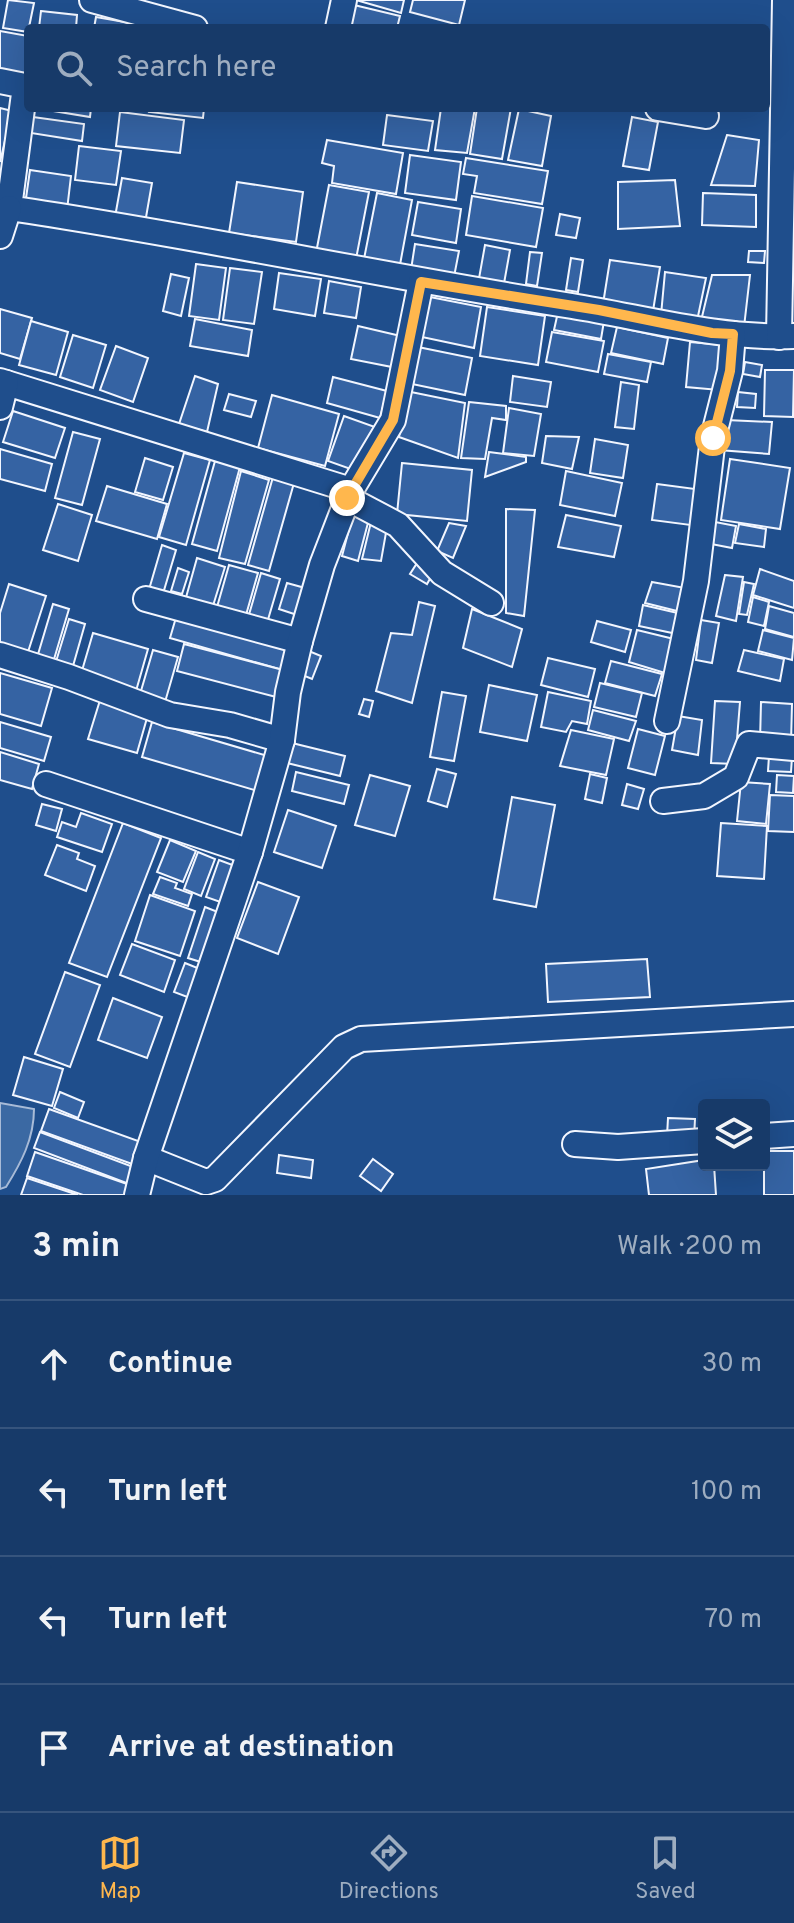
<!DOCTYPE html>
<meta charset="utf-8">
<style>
body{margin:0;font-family:Overpass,sans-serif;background:#244571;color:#f1f3f6}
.controls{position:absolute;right:24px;bottom:24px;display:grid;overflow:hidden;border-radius:8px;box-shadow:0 8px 32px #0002}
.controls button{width:72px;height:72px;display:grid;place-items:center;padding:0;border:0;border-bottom:2px solid #36547d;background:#173a69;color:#f1f3f6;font:40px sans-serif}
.stop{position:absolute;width:24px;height:24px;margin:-18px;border:6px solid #ffb74d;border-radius:50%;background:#fff}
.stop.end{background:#ffb74d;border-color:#fff;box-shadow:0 2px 8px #0008}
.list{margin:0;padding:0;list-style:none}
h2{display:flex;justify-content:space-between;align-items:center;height:104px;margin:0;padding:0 32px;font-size:34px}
h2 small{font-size:26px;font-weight:400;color:#9eadc0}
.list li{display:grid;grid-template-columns:52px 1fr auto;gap:24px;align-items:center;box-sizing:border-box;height:128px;padding:0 32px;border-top:2px solid #36547d}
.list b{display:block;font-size:30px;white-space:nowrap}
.list em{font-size:26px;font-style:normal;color:#9eadc0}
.icon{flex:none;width:44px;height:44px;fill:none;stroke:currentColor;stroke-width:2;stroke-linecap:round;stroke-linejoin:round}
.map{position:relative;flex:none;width:794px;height:1195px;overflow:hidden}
.search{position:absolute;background:#173a69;box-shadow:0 8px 32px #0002;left:24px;right:24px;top:24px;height:88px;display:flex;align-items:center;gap:20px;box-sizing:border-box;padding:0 28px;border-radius:8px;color:#9eadc0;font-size:30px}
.sheet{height:616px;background:#173a69}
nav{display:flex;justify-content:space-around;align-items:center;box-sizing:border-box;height:112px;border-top:2px solid #36547d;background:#173a69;font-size:22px;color:#9eadc0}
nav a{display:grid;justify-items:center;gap:4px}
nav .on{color:#ffb74d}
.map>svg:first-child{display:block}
.water{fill:#3b69a3;stroke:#a8bbd7;stroke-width:2}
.building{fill:#3563a3;stroke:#f2f6ff;stroke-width:2}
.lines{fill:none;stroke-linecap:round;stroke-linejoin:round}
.minor-casing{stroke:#f2f6ff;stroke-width:28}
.minor{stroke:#1f4e8c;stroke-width:24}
.route{stroke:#ffb74d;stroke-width:10}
</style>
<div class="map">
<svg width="794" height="1195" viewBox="0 0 794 1195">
<rect width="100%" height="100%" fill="#1f4e8c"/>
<path class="water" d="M 0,1103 L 34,1109 C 34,1139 21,1163 6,1187 L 0,1189 Z"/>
<g class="building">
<polygon points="8,0 34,3 28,32 3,28"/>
<polygon points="356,0 404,0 401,13"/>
<polygon points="413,0 465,0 459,25 410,12"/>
<polygon points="354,5 400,16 397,28 348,28"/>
<polygon points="41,11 77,15 76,28 39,28"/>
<polygon points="96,17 142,25 142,28 94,28"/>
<polygon points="0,31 28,36 28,75 0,74"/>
<polygon points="0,108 12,111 0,162"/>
<polygon points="35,108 91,108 90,117"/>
<polygon points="150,108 204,108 203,118 149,112"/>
<polygon points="441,108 475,108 467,153 435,150"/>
<polygon points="477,108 511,108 502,159 470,154"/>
<polygon points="519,109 551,116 542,166 508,160"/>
<polygon points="120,112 184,120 180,153 116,146"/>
<polygon points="387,115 433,121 428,151 383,145"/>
<polygon points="33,117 84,124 82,141 31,133"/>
<polygon points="632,117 658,122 649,170 623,166"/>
<polygon points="727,135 759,140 755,186 711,185"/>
<polygon points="327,140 403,153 396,194 332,183 334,166 322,163"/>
<polygon points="79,146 121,151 116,185 75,180"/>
<polygon points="410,155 461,162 456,200 405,193"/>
<polygon points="466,158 548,171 542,204 474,193 477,176 463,174"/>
<polygon points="30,170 71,176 67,210 25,205"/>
<polygon points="122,178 152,183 145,223 115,217"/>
<polygon points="675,180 680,226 618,229 618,182"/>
<polygon points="237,182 303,192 296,242 229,233"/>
<polygon points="329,185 369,192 356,259 316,253"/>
<polygon points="377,193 412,200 399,270 363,264"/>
<polygon points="703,193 756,195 756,227 702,225"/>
<polygon points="472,196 543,208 536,247 466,235"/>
<polygon points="418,202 461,209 456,243 412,235"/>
<polygon points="560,214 580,218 576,238 556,235"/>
<polygon points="415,244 459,251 453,282 410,276"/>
<polygon points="485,245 510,250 503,289 478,284"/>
<polygon points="749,251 765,251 764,263 748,262"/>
<polygon points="530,252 542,253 537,286 526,284"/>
<polygon points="571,258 583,260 578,292 566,290"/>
<polygon points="610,260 660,267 653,311 603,304"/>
<polygon points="196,264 226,268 219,320 189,316"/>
<polygon points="230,268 262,272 254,324 223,320"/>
<polygon points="665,272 706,278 697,321 661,315"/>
<polygon points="279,273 321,279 315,316 274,309"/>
<polygon points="171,274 189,278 181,316 163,311"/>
<polygon points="712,275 750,275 744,327 701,321"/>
<polygon points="329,281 361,287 356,318 324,313"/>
<polygon points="430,297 481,307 474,348 422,337"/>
<polygon points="487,307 545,316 538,365 480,356"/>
<polygon points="0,309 32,318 20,359 0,353"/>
<polygon points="558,312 604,321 601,339 554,330"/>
<polygon points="195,319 252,330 248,356 190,346"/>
<polygon points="31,321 68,332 56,375 19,365"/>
<polygon points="358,326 405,337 397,368 351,359"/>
<polygon points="617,327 668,338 663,364 611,353"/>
<polygon points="552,332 604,341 598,372 546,362"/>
<polygon points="73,335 106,345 93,388 60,377"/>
<polygon points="690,342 723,345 719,390 686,387"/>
<polygon points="116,346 148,358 133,402 100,390"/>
<polygon points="418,347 472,358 465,395 412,384"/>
<polygon points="608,354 651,362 647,382 604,374"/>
<polygon points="745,362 762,365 760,377 743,374"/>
<polygon points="765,370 794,370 793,417 764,416"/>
<polygon points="195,376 218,384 207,432 179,424"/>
<polygon points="513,376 551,382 547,407 510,402"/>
<polygon points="333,377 387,391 380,418 327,403"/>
<polygon points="621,382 639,385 634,429 615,427"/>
<polygon points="411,392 465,403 458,458 399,437 406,395"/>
<polygon points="738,392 756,394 755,408 737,407"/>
<polygon points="229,394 256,401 251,417 224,410"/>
<polygon points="272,395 339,414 325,466 258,448"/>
<polygon points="469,402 506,406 506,420 492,418 485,459 461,458"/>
<polygon points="509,408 541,414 534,456 503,453"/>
<polygon points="13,411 65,428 55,458 3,442"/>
<polygon points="344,416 375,427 359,472 328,461"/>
<polygon points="726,420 772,422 769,454 719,450"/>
<polygon points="73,432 100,439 82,505 55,498"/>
<polygon points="546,436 579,437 572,469 542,463"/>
<polygon points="595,439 628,445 623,478 590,473"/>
<polygon points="0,449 52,464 45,491 0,479"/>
<polygon points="489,452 526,457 526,462 485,477"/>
<polygon points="184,453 210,460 186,545 159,537"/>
<polygon points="145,458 173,467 163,500 135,492"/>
<polygon points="730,459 790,468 780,529 721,520"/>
<polygon points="215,461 240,467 217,551 192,544"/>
<polygon points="402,463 472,470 467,521 397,514"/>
<polygon points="241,471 269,480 245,564 219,558"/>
<polygon points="566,471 622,483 615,516 560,505"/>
<polygon points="273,477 294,483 269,571 248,565"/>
<polygon points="657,484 703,490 698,526 652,520"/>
<polygon points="107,486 167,504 157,539 96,521"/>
<polygon points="58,504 92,515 78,561 43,550"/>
<polygon points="506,509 535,510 524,616 506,613"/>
<polygon points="353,514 369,519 358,561 342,556"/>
<polygon points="566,515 621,526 614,557 558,547"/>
<polygon points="710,521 736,526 732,548 706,543"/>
<polygon points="371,522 387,527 381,561 362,559"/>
<polygon points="449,523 466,526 453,558 437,551"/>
<polygon points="739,524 766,529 764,547 735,543"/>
<polygon points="162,545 176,550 162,597 148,593"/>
<polygon points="421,557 436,568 427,584 410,574"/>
<polygon points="197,558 225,567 212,609 185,601"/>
<polygon points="229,565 258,573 244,622 215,614"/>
<polygon points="178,568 189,572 182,594 171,591"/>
<polygon points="760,569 794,581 794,608 753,595"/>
<polygon points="261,573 280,579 267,623 248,618"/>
<polygon points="725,575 743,577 736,621 716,616"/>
<polygon points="652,582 685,588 681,612 645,603"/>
<polygon points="744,582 754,584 747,615 739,614"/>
<polygon points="287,583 305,588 297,615 279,609"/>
<polygon points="9,584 46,596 27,655 0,647 0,613"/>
<polygon points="753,597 769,602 764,626 748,622"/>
<polygon points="419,602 435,606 412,703 376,691 391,633 412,635"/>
<polygon points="53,604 69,609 52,666 36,661"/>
<polygon points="643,605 682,614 677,634 639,626"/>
<polygon points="769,606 794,613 794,637 765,629"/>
<polygon points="472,609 522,629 512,667 463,648"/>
<polygon points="177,614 293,647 286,671 170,638"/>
<polygon points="69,619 85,624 71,673 54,668"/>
<polygon points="701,620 719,623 712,663 696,660"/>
<polygon points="597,621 631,630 625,652 591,642"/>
<polygon points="637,630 674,639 665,673 629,662"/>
<polygon points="763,630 794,638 792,660 758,651"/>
<polygon points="93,633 148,649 136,691 81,674"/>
<polygon points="184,644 287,671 280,698 177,671"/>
<polygon points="304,649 321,656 312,679 295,672"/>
<polygon points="153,650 178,657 163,709 138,701"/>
<polygon points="744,650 784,659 780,681 738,671"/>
<polygon points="548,658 595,669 588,697 541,685"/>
<polygon points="611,661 662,674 655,696 605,683"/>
<polygon points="0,673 52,688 41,726 0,714"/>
<polygon points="600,683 642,693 636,717 594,707"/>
<polygon points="489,685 537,695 527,741 480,732"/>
<polygon points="442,692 466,696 454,761 430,757"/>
<polygon points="548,692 591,701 587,724 572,721 566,732 541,727"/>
<polygon points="101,697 149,711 137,753 88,739"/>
<polygon points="364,699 373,701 369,717 359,714"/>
<polygon points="715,701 740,702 735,764 711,763"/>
<polygon points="761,702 792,704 791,743 760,742"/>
<polygon points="593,710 636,721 629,741 588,730"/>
<polygon points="678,716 702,720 698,755 672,750"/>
<polygon points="0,722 51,737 44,761 0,748"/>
<polygon points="152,722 271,757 261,792 142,757"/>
<polygon points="638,729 665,736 655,775 628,768"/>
<polygon points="571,730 614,739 606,775 560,766"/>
<polygon points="292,743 345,756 340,776 287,763"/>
<polygon points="0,752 39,764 32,789 0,780"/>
<polygon points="769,756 792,757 791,772 768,771"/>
<polygon points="437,769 456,774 447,807 428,801"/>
<polygon points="296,772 349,785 344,804 292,791"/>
<polygon points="590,774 607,778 602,803 585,799"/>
<polygon points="370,775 410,786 395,836 355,825"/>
<polygon points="777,775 794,776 793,793 776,792"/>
<polygon points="741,782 770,784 766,824 737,821"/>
<polygon points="627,784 644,789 638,809 622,805"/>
<polygon points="770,795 794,796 794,832 768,831"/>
<polygon points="512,797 555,805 536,907 494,899"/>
<polygon points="42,804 62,809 56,831 36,825"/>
<polygon points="288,810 336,826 322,868 274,852"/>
<polygon points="81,813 112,824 102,852 57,837 62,822 76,827"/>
<polygon points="123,823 161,838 107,977 69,963"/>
<polygon points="721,823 767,826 764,879 717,876"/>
<polygon points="170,840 196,851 183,882 157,872"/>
<polygon points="57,845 79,853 77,859 95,866 86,891 45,875"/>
<polygon points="198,852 215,859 201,896 184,889"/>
<polygon points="219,860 238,867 226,904 206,897"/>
<polygon points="160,877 177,883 175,888 192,894 188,906 153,894"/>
<polygon points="258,882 299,897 278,954 237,938"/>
<polygon points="150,895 195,911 180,956 135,941"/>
<polygon points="205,907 223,914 207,964 188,958"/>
<polygon points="132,944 175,960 164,992 120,975"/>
<polygon points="647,959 650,997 548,1002 546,964"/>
<polygon points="185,963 200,969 190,998 174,992"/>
<polygon points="65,972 100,985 70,1067 35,1054"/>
<polygon points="113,998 162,1017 147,1058 98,1040"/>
<polygon points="24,1057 63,1069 52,1106 13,1095"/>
<polygon points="60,1092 84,1102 78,1118 54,1108"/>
<polygon points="49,1109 141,1142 132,1164 41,1131"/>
<polygon points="668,1118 695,1119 694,1138 667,1136"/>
<polygon points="40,1132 136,1168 129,1184 34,1148"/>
<rect x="764" y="1151" width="30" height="44"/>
<polygon points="35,1152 130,1185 127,1195 83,1195 27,1176"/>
<polygon points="279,1155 313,1160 311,1178 277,1173"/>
<polygon points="373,1159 393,1174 381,1191 360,1176"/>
<polygon points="704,1160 704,1165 714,1165 716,1195 649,1195 646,1169"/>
<polygon points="27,1178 78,1195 21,1195"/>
</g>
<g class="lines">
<defs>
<g id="minor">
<polyline points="92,0 195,28"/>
<polyline points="338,28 344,0"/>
<path d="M 0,81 L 25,86 L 9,208 C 198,236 384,276 572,306 C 646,318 718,339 794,336"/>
<polyline points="658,108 706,116"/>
<polyline points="0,236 9,208"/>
<polyline points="779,337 785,0"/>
<polyline points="0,381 351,490 393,420 421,282"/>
<polyline points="0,407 6,383"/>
<polyline points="347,498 398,525 442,573 491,603"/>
<polyline points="146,599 300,641"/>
<polyline points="0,655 69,677 170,715 230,725 282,740"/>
<polyline points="667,721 696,581 713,438 730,371 733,334"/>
<polyline points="46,784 250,852"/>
<polyline points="663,801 704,796 736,777 749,744 794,748"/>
<polyline points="764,1136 794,1134"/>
<polyline points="575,1144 618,1147 704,1141"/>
<polyline points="146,1158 206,1182 215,1179 344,1047 361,1039 794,1014"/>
<polyline points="137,1195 146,1158 250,852 282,740 288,692 300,641 322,565 351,490"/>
</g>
</defs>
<use href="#minor" class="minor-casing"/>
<use href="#minor" class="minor"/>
</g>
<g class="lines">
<polyline class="route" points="347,498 393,420 421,282 599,310 712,333 733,334 730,371 713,438"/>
</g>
</svg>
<div class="controls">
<button><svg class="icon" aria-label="layers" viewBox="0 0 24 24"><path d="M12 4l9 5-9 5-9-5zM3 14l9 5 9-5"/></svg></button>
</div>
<div class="stop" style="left:713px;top:438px"></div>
<div class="stop end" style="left:347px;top:498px"></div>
<div class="search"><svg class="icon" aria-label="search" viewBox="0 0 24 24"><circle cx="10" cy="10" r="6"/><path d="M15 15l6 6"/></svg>Search here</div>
</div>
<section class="sheet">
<h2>3 min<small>Walk · 200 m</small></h2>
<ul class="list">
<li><svg class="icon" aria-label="ahead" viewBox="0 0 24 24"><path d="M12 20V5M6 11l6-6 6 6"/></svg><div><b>Continue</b></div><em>30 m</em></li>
<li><svg class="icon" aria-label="left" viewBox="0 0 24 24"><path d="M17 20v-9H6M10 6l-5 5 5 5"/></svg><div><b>Turn left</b></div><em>100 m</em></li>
<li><svg class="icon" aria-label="left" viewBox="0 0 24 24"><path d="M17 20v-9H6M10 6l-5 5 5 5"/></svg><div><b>Turn left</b></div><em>70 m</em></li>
<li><svg class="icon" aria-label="arrive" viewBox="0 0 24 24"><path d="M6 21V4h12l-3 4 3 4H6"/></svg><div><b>Arrive at destination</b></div></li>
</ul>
</section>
<nav>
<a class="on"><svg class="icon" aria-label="map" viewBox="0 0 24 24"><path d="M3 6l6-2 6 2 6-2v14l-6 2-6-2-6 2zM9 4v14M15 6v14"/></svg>Map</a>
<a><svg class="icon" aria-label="directions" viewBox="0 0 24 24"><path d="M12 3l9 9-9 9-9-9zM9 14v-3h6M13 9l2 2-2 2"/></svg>Directions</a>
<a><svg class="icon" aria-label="saved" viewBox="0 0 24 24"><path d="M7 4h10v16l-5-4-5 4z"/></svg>Saved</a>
</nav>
